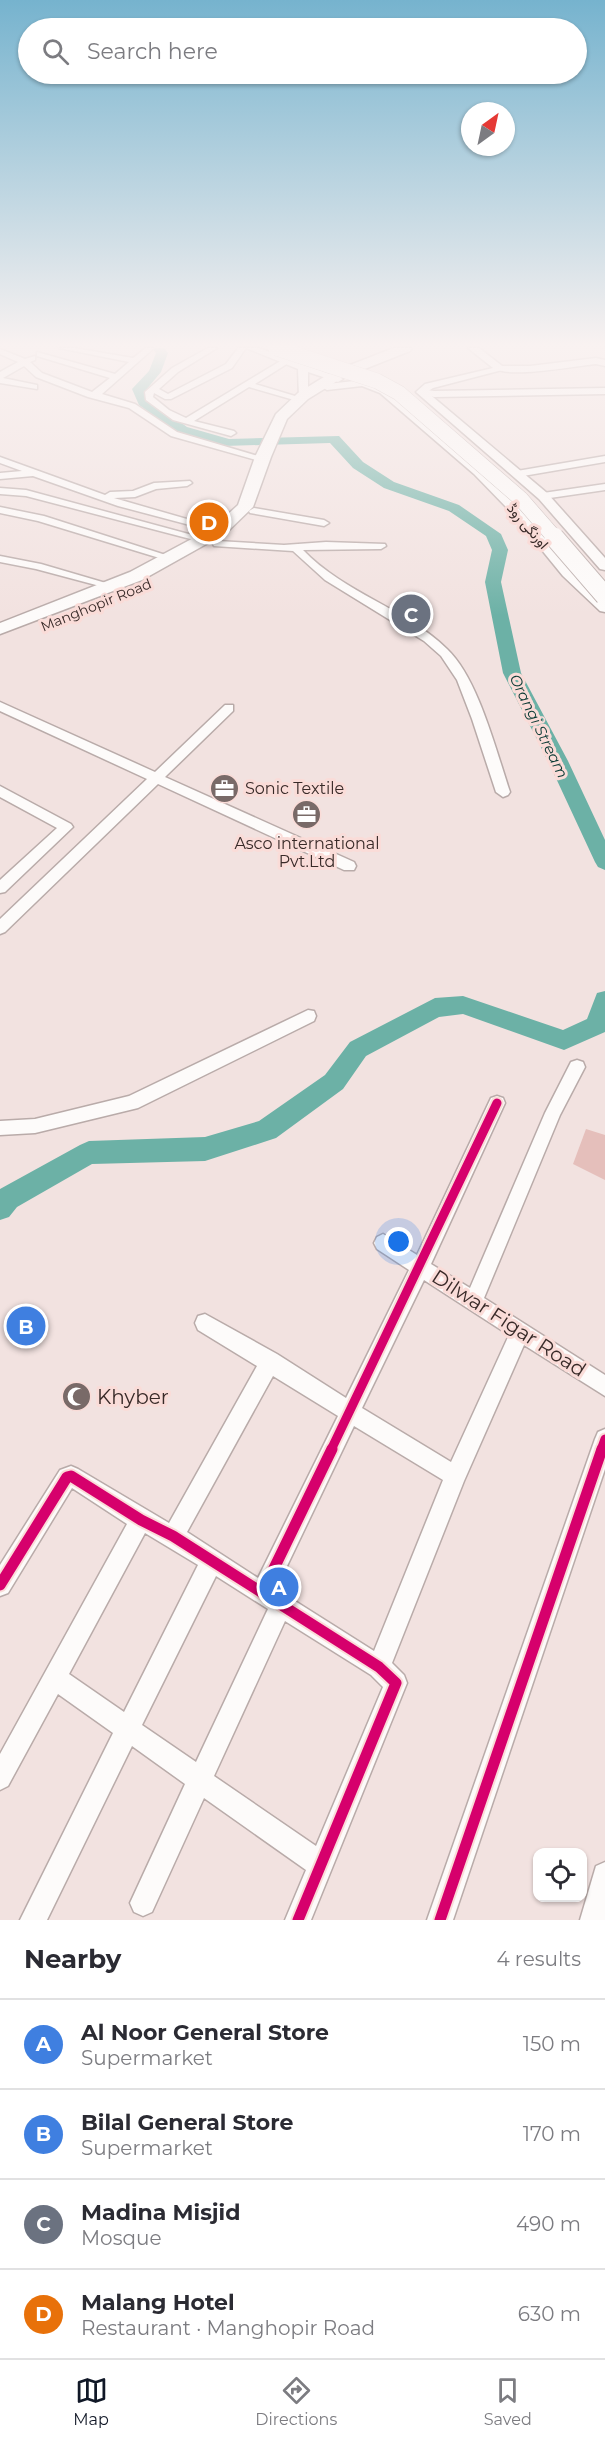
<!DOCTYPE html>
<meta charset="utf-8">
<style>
body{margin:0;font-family:Montserrat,Vazirmatn,sans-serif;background:#f7f7f7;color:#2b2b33}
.controls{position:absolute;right:18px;bottom:18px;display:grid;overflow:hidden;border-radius:12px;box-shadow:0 2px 4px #0004}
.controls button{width:54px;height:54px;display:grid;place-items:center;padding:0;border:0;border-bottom:2px solid #e1e1e2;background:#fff;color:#2b2b33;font:30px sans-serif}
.compass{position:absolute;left:461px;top:102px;width:54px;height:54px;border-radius:50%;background:#fff;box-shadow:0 2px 4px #0004;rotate:33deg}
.you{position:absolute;left:399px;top:1242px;width:21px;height:21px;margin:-15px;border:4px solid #fff;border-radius:50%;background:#1a73e8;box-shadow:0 0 0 9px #1a73e833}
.badge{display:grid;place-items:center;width:39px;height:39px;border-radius:50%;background:#111827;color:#fff;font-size:20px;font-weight:700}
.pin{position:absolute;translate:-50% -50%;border:3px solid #fff;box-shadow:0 2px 6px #0006}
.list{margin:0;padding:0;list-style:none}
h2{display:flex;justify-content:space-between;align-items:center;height:78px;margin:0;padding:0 24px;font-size:26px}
h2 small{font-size:20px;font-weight:400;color:#7c7c81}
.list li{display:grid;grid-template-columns:39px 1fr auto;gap:18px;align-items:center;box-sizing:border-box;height:90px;padding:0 24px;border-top:2px solid #e1e1e2}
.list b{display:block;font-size:22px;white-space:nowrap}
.list p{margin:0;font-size:20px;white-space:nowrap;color:#7c7c81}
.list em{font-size:20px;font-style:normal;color:#7c7c81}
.icon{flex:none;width:33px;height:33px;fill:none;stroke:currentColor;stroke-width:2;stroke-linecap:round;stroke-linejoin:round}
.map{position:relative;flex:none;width:605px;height:1920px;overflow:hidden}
.search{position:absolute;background:#fff;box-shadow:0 2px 4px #0004;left:18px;right:18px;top:18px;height:66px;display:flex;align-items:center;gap:15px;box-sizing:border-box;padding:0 21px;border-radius:33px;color:#7c7c81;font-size:22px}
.sheet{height:438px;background:#fff}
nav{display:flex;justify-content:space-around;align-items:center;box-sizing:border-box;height:84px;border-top:2px solid #e1e1e2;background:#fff;font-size:16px;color:#7c7c81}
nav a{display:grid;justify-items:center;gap:3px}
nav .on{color:#111827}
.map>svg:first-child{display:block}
.green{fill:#e5bfbb}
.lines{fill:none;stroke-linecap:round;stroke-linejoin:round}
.river{fill:#6cb1a6;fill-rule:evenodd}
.minor-casing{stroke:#b9aba9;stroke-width:3}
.tertiary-casing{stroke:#b9aba9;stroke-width:3}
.primary-casing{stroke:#b9aba9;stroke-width:3}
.minor{fill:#fdfbfa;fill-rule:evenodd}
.tertiary{fill:#fdfbfa;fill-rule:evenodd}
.primary{fill:#fdfbfa;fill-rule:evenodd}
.primary-bridge-far1-casing{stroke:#b9aba9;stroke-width:16;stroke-linecap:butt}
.primary-bridge-casing{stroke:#b9aba9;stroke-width:21;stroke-linecap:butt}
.primary-bridge-far1{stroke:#fdfbfa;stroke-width:15}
.primary-bridge{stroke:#fdfbfa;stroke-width:19}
.cycleway-far1-casing{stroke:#fadcd8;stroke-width:13}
.cycleway-casing{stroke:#fadcd8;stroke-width:15}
.cycleway-far1{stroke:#d6006c;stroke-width:9}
.cycleway{stroke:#d6006c;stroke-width:11}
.labels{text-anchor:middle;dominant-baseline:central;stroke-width:6;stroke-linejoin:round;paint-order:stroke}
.far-street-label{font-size:14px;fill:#382a28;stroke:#fadcd8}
.far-water-label{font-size:15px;font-style:italic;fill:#063731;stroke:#fadcd8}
.poi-label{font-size:16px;fill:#382a28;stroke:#fadcd8;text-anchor:start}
.near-street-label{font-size:20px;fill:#382a28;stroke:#fadcd8}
.near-poi-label{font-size:20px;fill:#382a28;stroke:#fadcd8;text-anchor:start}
</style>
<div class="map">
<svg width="605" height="1920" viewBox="0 0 605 1920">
<rect width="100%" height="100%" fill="#f2e2e0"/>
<polygon class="green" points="586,1129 605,1135 605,1180 573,1164"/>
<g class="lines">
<g class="river">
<polygon points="152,348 164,348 168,353 161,372 146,390 150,400 187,427 229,439 339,436 363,462 394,482 459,505 501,534 508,550 501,582 521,673 568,761 605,840 605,870 598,867 595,862 548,761 503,673 485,582 492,550 486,536 449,511 384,488 353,468 330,443 223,446 177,433 139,405 132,389 149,371 156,353"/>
<polygon points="605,991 605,1032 564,1050 463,1014 439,1017 366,1056 343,1089 276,1138 205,1161 92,1164 17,1207 9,1217 0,1220 0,1189 80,1145 89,1141 205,1137 259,1121 325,1075 350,1042 435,998 463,996 563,1030 587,1019 597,993"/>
</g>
<defs>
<g id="minor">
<polygon points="59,348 74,348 133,358 146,348 154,348 102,394 135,404 177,432 268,459 263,462 171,436 129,408 88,397 36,377 24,366 3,378 37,385 37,389 0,383 0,372 18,362 0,354 0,349 25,359 35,356 35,360 30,362 42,373 92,392 110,378 37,356 37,352 115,374 129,362"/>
<polygon points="208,348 217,348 178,372 159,389 168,394 226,364 238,348 246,348 232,368 171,399 165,399 154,393 153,397 169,410 186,418 287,357 290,358 290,362 255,384 305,399 301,402 249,387 194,421 234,431 236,433 231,436 173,420 146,400 145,392 172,368"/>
<path d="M 596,358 L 605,360 L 605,366 L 596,364 C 577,366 510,378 497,369 L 501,366 L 530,366 Z"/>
<polygon points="605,388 605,394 434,397 417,392 421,389 434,391"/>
<polygon points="605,456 605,462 517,477 512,474 517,471"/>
<polygon points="0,457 105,495 110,492 133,491 154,483 190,481 192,483 187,486 156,489 135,497 114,498 225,530 220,533 118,506 33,476 0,479 0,473 22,471 0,463"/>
<polygon points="605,484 605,490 543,499 538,496 543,493"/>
<polygon points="0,488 26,490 207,539 202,542 26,496 0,494"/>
<polygon points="0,507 44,516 175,558 170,561 166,560 38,521 0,513"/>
<polygon points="254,508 324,520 329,523 324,526 250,513 249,511"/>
<path d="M 218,541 L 284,545 L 326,542 L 385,544 L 386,546 L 381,549 L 303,550 C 344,593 405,608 447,649 C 478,678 496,751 510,792 L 508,795 L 503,797 L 496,792 L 472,719 L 457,680 L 441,656 L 424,641 L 325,580 L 293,551 L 214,546 L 213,544 Z"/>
<polygon points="0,556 41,564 116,586 111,589 36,569 0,562"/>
<polygon points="0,702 155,772 225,705 233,705 233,711 165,777 354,862 356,866 354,870 344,870 158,784 5,932 0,934 0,919 147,779 0,711"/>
<polygon points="0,786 71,824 73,827 5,892 0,893 0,880 57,828 0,797"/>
<polygon points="308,1010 314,1011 316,1016 314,1021 138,1108 35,1133 0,1135 0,1121 35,1119 129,1096"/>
<path d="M 577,1060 L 583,1062 L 585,1067 L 560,1115 L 484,1298 L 605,1375 L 605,1396 L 524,1345 L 464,1481 L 392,1663 L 404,1675 L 407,1683 L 311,1920 L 285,1920 L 306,1870 L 204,1798 L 152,1912 L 143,1916 L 134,1912 L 130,1903 L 185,1784 L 132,1746 L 47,1920 L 20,1920 L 113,1733 L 58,1694 L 8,1786 L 0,1790 L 0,1754 L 127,1524 L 72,1488 L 8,1593 L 0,1596 L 0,1565 L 60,1470 L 71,1466 L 78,1469 L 169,1523 L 257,1366 L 198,1330 L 195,1323 L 198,1316 L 205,1314 L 277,1354 L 346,1398 L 409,1270 L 377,1249 L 374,1243 L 377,1237 L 383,1234 L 417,1255 L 491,1098 L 497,1096 L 503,1098 L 505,1103 L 431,1264 L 470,1288 L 545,1113 L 571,1062 ZM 424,1280 L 509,1335 L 451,1462 L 362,1408 ZM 273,1376 L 338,1416 L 258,1578 L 187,1532 ZM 354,1426 L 443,1480 L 374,1651 L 276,1589 ZM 145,1533 L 198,1565 L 124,1712 L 69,1674 ZM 216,1576 L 268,1609 L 196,1762 L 142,1725 ZM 285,1621 L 371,1675 L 383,1687 L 316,1846 L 214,1776 Z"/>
<polygon points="605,1429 605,1469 453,1920 427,1920 595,1439 598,1432"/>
<polygon points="605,1862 605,1920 580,1920 596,1866"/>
</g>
<g id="tertiary">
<polygon points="246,348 259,348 343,379 338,382 308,372 308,396 299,398 298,369"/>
<polygon points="468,348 479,348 506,369 433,388 427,392 547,493 605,558 605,570 600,569 539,499 416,392 425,384 493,368"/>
<polygon points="363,380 388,389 482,470 518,505 573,570 605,601 605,612 600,611 563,576 510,511 474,474 380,393 362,386 327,390 322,387 327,384"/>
</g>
<polygon id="primary" points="394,348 412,348 410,351 342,378 308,399 287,419 271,457 253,507 226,533 142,580 0,634 0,623 130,572 214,527 238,505 255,457 276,414 298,393 332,372"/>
</defs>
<use href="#minor" class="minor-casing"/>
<use href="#tertiary" class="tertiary-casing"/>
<use href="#primary" class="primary-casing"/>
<use href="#minor" class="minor"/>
<use href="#tertiary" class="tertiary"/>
<use href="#primary" class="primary"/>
<defs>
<polyline id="primary-bridge-far1" points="276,348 377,381 399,393 521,499 555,538"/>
<polyline id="primary-bridge" points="554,537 605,596"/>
</defs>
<use href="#primary-bridge-far1" class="primary-bridge-far1-casing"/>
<use href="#primary-bridge" class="primary-bridge-casing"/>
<use href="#primary-bridge-far1" class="primary-bridge-far1"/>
<use href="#primary-bridge" class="primary-bridge"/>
<defs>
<g id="cycleway-far1">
<polyline points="331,1450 497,1103"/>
<polyline points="601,1450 605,1439"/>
</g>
<g id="cycleway">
<polyline points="0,1585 67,1477 71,1476 141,1520 173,1536 379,1667 396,1683 298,1920"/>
<polyline points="262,1593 332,1449"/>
<polyline points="440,1920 602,1449"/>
</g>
</defs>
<use href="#cycleway-far1" class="cycleway-far1-casing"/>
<use href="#cycleway" class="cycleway-casing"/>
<use href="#cycleway-far1" class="cycleway-far1"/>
<use href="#cycleway" class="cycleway"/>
</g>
<linearGradient id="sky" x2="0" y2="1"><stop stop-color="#76b3ce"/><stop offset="0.56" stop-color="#f9f2f1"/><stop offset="1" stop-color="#f9f2f1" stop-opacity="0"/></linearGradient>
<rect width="605" height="616" fill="url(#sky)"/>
<defs>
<symbol id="office-disc" viewBox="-11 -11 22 22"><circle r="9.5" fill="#796a68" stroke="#fadcd8"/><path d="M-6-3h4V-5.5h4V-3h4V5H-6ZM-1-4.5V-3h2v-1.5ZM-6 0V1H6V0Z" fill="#fff"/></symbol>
<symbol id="mosque-disc" viewBox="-11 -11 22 22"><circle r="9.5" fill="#796a68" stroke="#fadcd8"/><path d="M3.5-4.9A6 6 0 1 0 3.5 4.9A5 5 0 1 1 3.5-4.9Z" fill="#fff"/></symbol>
</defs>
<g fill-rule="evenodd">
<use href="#office-disc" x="208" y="772" width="33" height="33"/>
<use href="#office-disc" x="290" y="798" width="33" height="33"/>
<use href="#mosque-disc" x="60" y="1380" width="33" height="33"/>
</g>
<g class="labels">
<g class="far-street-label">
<text transform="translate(528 526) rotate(49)">اورنگی روڈ</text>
<text transform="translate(96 605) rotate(-22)">Manghopir Road</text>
</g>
<g class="far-water-label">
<text transform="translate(539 726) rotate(64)">Orangi Stream</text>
</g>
<g class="poi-label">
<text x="245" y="788">Sonic Textile</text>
<text x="307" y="843" text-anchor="middle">Asco international<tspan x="307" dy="18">Pvt.Ltd</tspan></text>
</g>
<g class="near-street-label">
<text transform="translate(509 1323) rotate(33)">Dilwar Figar Road</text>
</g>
<g class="near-poi-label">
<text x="97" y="1397">Khyber</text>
</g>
</g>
</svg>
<div class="controls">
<button><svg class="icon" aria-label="locate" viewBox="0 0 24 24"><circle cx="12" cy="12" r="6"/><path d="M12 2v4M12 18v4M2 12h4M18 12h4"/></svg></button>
</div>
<svg class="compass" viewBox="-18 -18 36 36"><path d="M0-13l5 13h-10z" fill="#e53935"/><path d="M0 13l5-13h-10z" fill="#7c7c81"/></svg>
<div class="you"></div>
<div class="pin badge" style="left:279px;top:1587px;background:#3f7fe0">A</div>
<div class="pin badge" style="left:26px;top:1326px;background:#3f7fe0">B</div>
<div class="pin badge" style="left:411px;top:614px;background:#6b7280">C</div>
<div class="pin badge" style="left:209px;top:522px;background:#e8710a">D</div>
<div class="search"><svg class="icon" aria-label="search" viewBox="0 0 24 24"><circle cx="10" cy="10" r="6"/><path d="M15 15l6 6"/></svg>Search here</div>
</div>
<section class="sheet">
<h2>Nearby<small>4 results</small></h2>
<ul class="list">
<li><span class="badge" style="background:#3f7fe0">A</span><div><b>Al Noor General Store</b><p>Supermarket</p></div><em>150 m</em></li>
<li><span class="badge" style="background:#3f7fe0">B</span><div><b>Bilal General Store</b><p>Supermarket</p></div><em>170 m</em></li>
<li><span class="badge" style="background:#6b7280">C</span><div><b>Madina Misjid</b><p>Mosque</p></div><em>490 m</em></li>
<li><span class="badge" style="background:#e8710a">D</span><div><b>Malang Hotel</b><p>Restaurant · Manghopir Road</p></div><em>630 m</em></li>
</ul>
</section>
<nav>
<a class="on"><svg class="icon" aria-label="map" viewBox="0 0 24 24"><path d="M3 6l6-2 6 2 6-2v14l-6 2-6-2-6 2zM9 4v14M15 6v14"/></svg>Map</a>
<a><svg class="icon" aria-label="directions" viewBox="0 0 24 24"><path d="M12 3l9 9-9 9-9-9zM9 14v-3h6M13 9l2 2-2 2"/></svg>Directions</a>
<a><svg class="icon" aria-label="saved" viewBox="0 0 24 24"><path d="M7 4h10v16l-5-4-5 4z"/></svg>Saved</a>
</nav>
